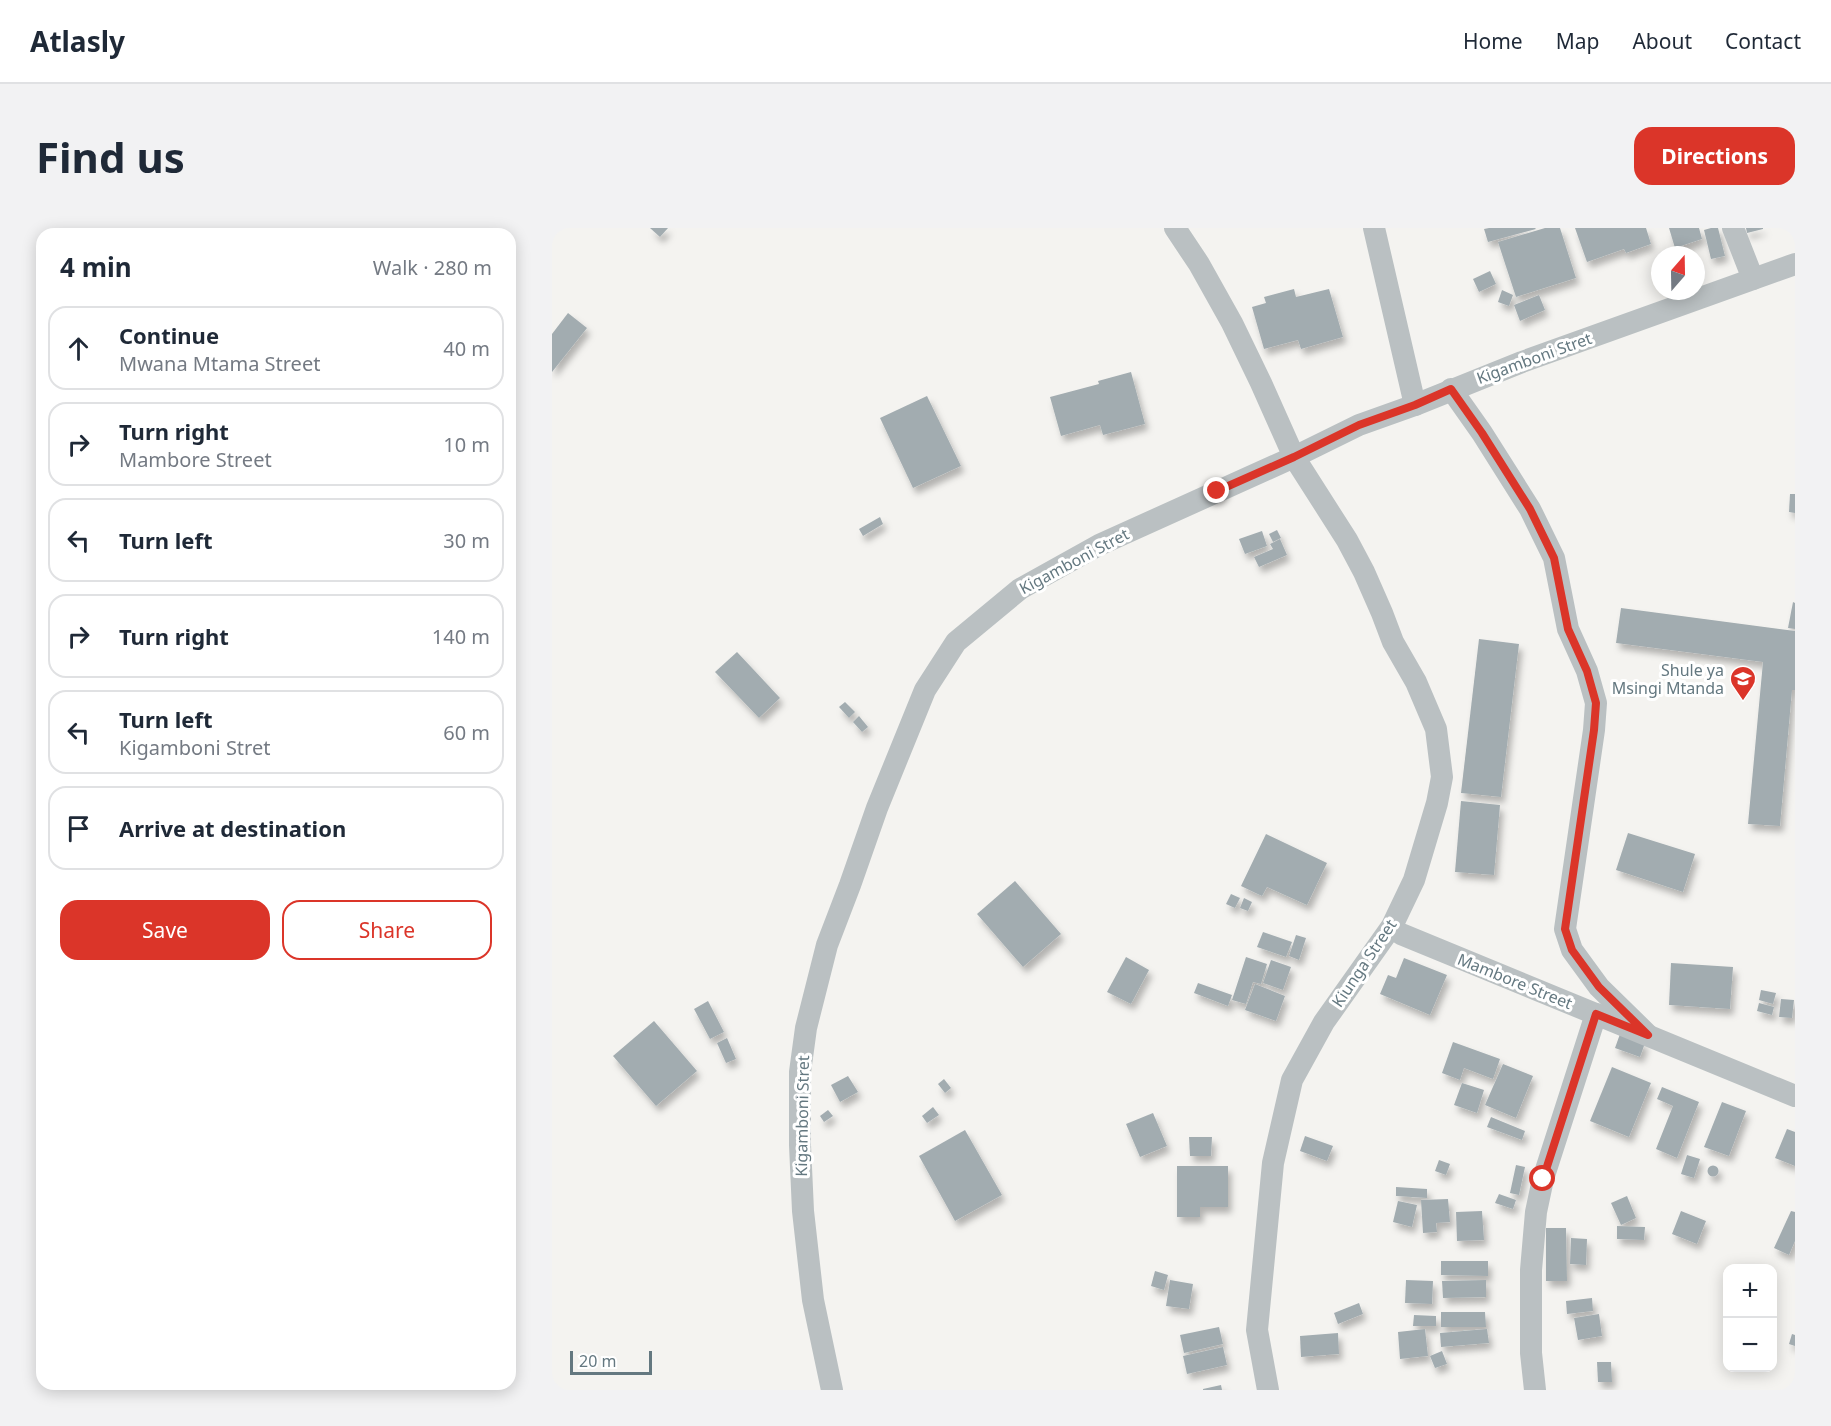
<!DOCTYPE html>
<meta charset="utf-8">
<style>
body{margin:0;font-family:"Noto Sans",sans-serif;background:#f2f2f3;color:#1f2937}
.controls{position:absolute;right:18px;bottom:18px;display:grid;overflow:hidden;border-radius:12px;box-shadow:0 3px 15px #0003}
.controls button{width:54px;height:54px;display:grid;place-items:center;padding:0;border:0;border-bottom:2px solid #e0e1e3;background:#fff;color:#1f2937;font:30px sans-serif}
.compass{position:absolute;left:1099px;top:18px;width:54px;height:54px;border-radius:50%;background:#fff;box-shadow:0 3px 15px #0003;rotate:20deg}
.scale{position:absolute;left:18px;bottom:15px;width:82px;box-sizing:border-box;padding-left:6px;border:3px solid #647880;border-top:0;font-size:16px;line-height:21px;white-space:nowrap;color:#647880;-webkit-text-stroke:4px #fff;paint-order:stroke}
.stop{position:absolute;width:18px;height:18px;margin:-14px;border:4px solid #db3529;border-radius:50%;background:#fff}
.stop.end{background:#db3529;border-color:#fff;box-shadow:0 2px 6px #0008}
.list{margin:0;padding:0;list-style:none}
h2{display:flex;justify-content:space-between;align-items:center;height:78px;margin:0;padding:0 24px;font-size:26px}
h2 small{font-size:20px;font-weight:400;color:#747a83}
.list li{display:grid;grid-template-columns:39px 1fr auto;gap:18px;align-items:center;box-sizing:border-box;height:84px;margin:0 12px 12px;padding:0 12px;border:2px solid #e0e1e3;border-radius:18px}
.list b{display:block;font-size:22px;white-space:nowrap}
.list p{margin:0;font-size:20px;white-space:nowrap;color:#747a83}
.list em{font-size:20px;font-style:normal;color:#747a83}
.actions{display:flex;gap:12px;padding:18px 24px}
.actions a{flex:1;padding:14px 0;border:2px solid #db3529;border-radius:18px;text-align:center;font-size:21px;color:#db3529}
.actions .main{background:#db3529;color:#fff}
.icon{flex:none;width:33px;height:33px;fill:none;stroke:currentColor;stroke-width:2;stroke-linecap:round;stroke-linejoin:round}
.map{position:relative;flex:none;width:1243px;height:1162px;overflow:hidden;border-radius:18px}
header{display:flex;align-items:center;gap:36px;box-sizing:border-box;height:84px;padding:0 30px;background:#fff;border-bottom:2px solid #e0e1e3}
header strong{font-size:28px}
nav{display:flex;gap:33px;margin-inline-start:auto;font-size:21px}
.intro{display:flex;align-items:center;justify-content:space-between;box-sizing:border-box;height:144px;padding:0 36px}
h1{margin:0;font-size:42px}
.button{padding:15px 27px;border-radius:18px;background:#db3529;color:#fff;font-size:21px;font-weight:700}
main{display:flex;gap:36px;padding:0 36px}
aside{flex:1;background:#fff;border-radius:18px;box-shadow:0 3px 15px #0003}
.map>svg:first-child{display:block}
.building{fill:#a2acb0;filter:url(#shadow)}
.lines{fill:none;stroke-linecap:round;stroke-linejoin:round}
.minor{stroke:#bac0c2;stroke-width:22}
.route{stroke:#db3529;stroke-width:8}
.labels{text-anchor:middle;dominant-baseline:central;stroke-width:6;stroke-linejoin:round;paint-order:stroke}
.street-label{font-size:16px;fill:#647880;stroke:#fff}
.poi-label{font-size:16px;fill:#647880;stroke:#fff;text-anchor:end}
</style>
<header>
<strong>Atlasly</strong>
<nav><a>Home</a><a>Map</a><a>About</a><a>Contact</a></nav>
</header>
<div class="intro"><h1>Find us</h1><a class="button">Directions</a></div>
<main>
<aside>
<h2>4 min<small>Walk · 280 m</small></h2>
<ul class="list">
<li><svg class="icon" aria-label="ahead" viewBox="0 0 24 24"><path d="M12 20V5M6 11l6-6 6 6"/></svg><div><b>Continue</b><p>Mwana Mtama Street</p></div><em>40 m</em></li>
<li><svg class="icon" aria-label="right" viewBox="0 0 24 24"><path d="M7 20v-9h11M14 6l5 5-5 5"/></svg><div><b>Turn right</b><p>Mambore Street</p></div><em>10 m</em></li>
<li><svg class="icon" aria-label="left" viewBox="0 0 24 24"><path d="M17 20v-9H6M10 6l-5 5 5 5"/></svg><div><b>Turn left</b></div><em>30 m</em></li>
<li><svg class="icon" aria-label="right" viewBox="0 0 24 24"><path d="M7 20v-9h11M14 6l5 5-5 5"/></svg><div><b>Turn right</b></div><em>140 m</em></li>
<li><svg class="icon" aria-label="left" viewBox="0 0 24 24"><path d="M17 20v-9H6M10 6l-5 5 5 5"/></svg><div><b>Turn left</b><p>Kigamboni Stret</p></div><em>60 m</em></li>
<li><svg class="icon" aria-label="arrive" viewBox="0 0 24 24"><path d="M6 21V4h12l-3 4 3 4H6"/></svg><div><b>Arrive at destination</b></div></li>
</ul>
<div class="actions"><a class="main">Save</a><a>Share</a></div>
</aside>
<div class="map">
<svg width="1243" height="1162" viewBox="0 0 1243 1162">
<defs>
<filter id="shadow"><feDropShadow dx="3.5" dy="6" stdDeviation="3" flood-color="#0004"/></filter>
</defs>
<rect width="100%" height="100%" fill="#f4f3f0"/>
<g class="building">
<polygon points="98,0 116,0 108,9"/>
<polygon points="937,0 983,0 984,1 936,14 932,1"/>
<polygon points="993,0 1008,0 1024,50 964,69 946,14"/>
<polygon points="1023,0 1094,0 1099,16 1074,25 1072,21 1035,34"/>
<polygon points="1117,0 1147,0 1150,11 1123,20"/>
<polygon points="1159,0 1166,0 1173,28 1159,31 1152,2"/>
<polygon points="1194,0 1211,0 1211,1 1195,5"/>
<polygon points="938,43 944,56 927,64 921,51"/>
<polygon points="742,61 744,69 777,61 791,109 749,121 746,112 712,121 700,79 714,75 712,69"/>
<polygon points="950,62 961,67 957,78 946,74"/>
<polygon points="987,67 993,82 968,93 962,77"/>
<polygon points="16,85 35,100 0,144 0,106"/>
<polygon points="579,144 593,196 551,207 548,197 509,208 498,169 547,156 546,153"/>
<polygon points="375,168 409,238 361,260 328,190"/>
<polygon points="1238,266 1243,266 1243,285 1237,284"/>
<polygon points="328,289 331,296 311,308 307,301"/>
<polygon points="725,302 729,310 721,314 717,306"/>
<polygon points="710,303 715,318 693,326 687,311"/>
<polygon points="728,311 735,327 707,339 702,329 721,321 718,316"/>
<polygon points="1241,374 1243,375 1243,401 1236,400"/>
<polygon points="1069,380 1243,403 1243,462 1240,462 1228,598 1196,596 1211,434 1064,415"/>
<polygon points="927,411 967,416 949,569 909,565"/>
<polygon points="185,424 228,470 207,490 163,444"/>
<polygon points="293,474 303,484 297,490 287,479"/>
<polygon points="307,488 316,499 310,504 301,494"/>
<polygon points="909,573 948,577 942,647 903,644"/>
<polygon points="1076,605 1143,626 1131,664 1064,642"/>
<polygon points="714,606 775,635 755,677 715,659 710,668 689,658"/>
<polygon points="463,653 509,706 471,739 425,686"/>
<polygon points="679,666 688,670 683,680 674,676"/>
<polygon points="692,670 700,674 696,683 688,680"/>
<polygon points="711,704 740,714 734,729 705,719"/>
<polygon points="744,707 754,710 747,732 737,728"/>
<polygon points="574,729 597,742 579,776 555,764"/>
<polygon points="694,729 715,736 709,756 701,754 694,776 680,772"/>
<polygon points="852,730 895,747 878,787 828,766 836,747 844,750"/>
<polygon points="719,732 739,739 731,762 711,755"/>
<polygon points="1119,735 1181,739 1178,781 1117,777"/>
<polygon points="646,755 680,767 676,778 642,765"/>
<polygon points="703,756 733,768 724,793 693,782"/>
<polygon points="1209,762 1224,765 1221,776 1207,772"/>
<polygon points="1229,771 1242,772 1240,790 1227,789"/>
<polygon points="156,773 172,804 158,811 142,781"/>
<polygon points="1207,775 1222,779 1220,787 1205,783"/>
<polygon points="102,793 145,843 104,878 61,828"/>
<polygon points="1068,806 1093,815 1088,829 1063,820"/>
<polygon points="175,810 184,831 174,835 165,815"/>
<polygon points="901,814 948,831 941,851 912,840 908,852 890,845"/>
<polygon points="951,836 981,848 964,890 933,877"/>
<polygon points="1060,839 1099,855 1077,909 1038,893"/>
<polygon points="296,848 306,864 288,874 279,857"/>
<polygon points="392,851 399,860 393,865 386,856"/>
<polygon points="910,855 932,862 925,885 902,877"/>
<polygon points="1110,859 1147,874 1125,930 1104,921 1121,878 1105,871"/>
<polygon points="1170,874 1194,883 1177,928 1152,919"/>
<polygon points="381,879 387,887 375,895 370,888"/>
<polygon points="276,882 281,888 272,894 268,888"/>
<polygon points="601,885 615,918 588,929 574,896"/>
<polygon points="939,889 973,903 970,912 935,899"/>
<polygon points="1235,901 1243,904 1243,938 1223,930"/>
<polygon points="413,902 450,967 403,993 367,928"/>
<polygon points="753,908 781,918 775,933 748,923"/>
<polygon points="637,909 660,909 659,928 638,928"/>
<polygon points="1135,927 1148,931 1142,950 1129,946"/>
<polygon points="887,932 898,936 894,947 883,943"/>
<polygon points="964,937 973,939 967,967 958,965"/>
<circle cx="1161" cy="943" r="5.5"/>
<polygon points="625,938 676,938 676,979 648,979 648,989 625,989"/>
<polygon points="844,959 875,961 875,970 844,968"/>
<polygon points="947,966 964,972 961,981 943,975"/>
<polygon points="1075,968 1084,990 1069,997 1059,975"/>
<polygon points="896,971 898,994 884,995 885,1004 871,1005 869,972"/>
<polygon points="846,973 865,977 860,999 841,994"/>
<polygon points="930,983 932,1012 905,1013 904,984"/>
<polygon points="1129,983 1154,993 1145,1016 1120,1006"/>
<polygon points="1239,983 1243,984 1243,1013 1237,1027 1222,1020"/>
<polygon points="1065,998 1093,999 1092,1012 1065,1011"/>
<polygon points="994,1000 1014,1000 1015,1053 994,1053"/>
<polygon points="1019,1010 1035,1011 1034,1037 1018,1036"/>
<polygon points="889,1033 936,1033 936,1048 889,1047"/>
<polygon points="603,1043 616,1047 612,1062 599,1058"/>
<polygon points="618,1052 641,1056 637,1081 614,1078"/>
<polygon points="854,1052 881,1053 880,1076 853,1075"/>
<polygon points="934,1052 934,1069 891,1070 890,1053"/>
<polygon points="1040,1070 1041,1083 1015,1086 1014,1073"/>
<polygon points="807,1075 811,1086 786,1096 782,1085"/>
<polygon points="889,1084 933,1084 934,1099 889,1099"/>
<polygon points="1047,1086 1050,1108 1026,1112 1022,1090"/>
<polygon points="862,1087 884,1088 884,1098 861,1098"/>
<polygon points="667,1099 671,1116 632,1125 628,1107"/>
<polygon points="873,1101 876,1128 848,1131 846,1104"/>
<polygon points="935,1101 937,1115 889,1119 888,1105"/>
<polygon points="786,1105 787,1126 749,1129 748,1108"/>
<polygon points="1240,1106 1243,1107 1243,1118 1237,1116"/>
<polygon points="671,1119 675,1137 635,1146 631,1128"/>
<polygon points="890,1123 895,1136 883,1140 878,1128"/>
<polygon points="1045,1134 1059,1134 1060,1154 1046,1154"/>
<polygon points="669,1157 670,1162 651,1162 651,1161"/>
</g>
<g class="lines">
<g class="minor">
<polyline points="623,0 647,36 680,95 709,155 742,229 795,312 812,344 830,385 841,414 864,454 884,501 890,549 885,575 862,652 840,698 772,794 740,852 721,935 705,1102 716,1162"/>
<polyline points="822,0 863,177"/>
<polyline points="1181,0 1201,51"/>
<polyline points="899,161 930,205 978,281 1002,330 1016,401 1035,443 1044,475 1042,502 1013,701 1020,722 1047,759 1096,807"/>
<polyline points="849,706 1243,868"/>
<polyline points="280,1162 261,1072 251,983 248,917 248,844 254,800 275,717 298,657 325,580 373,462 404,414 468,361 547,317 742,229 807,197 863,177 970,134 1243,36"/>
<polyline points="983,1162 979,1125 979,1042 984,984 991,951 1044,786"/>
</g>
</g>
<g class="lines">
<polyline class="route" points="665,263 742,229 807,197 863,177 899,161 930,205 978,281 1002,330 1016,401 1035,443 1044,475 1042,502 1013,701 1020,722 1047,759 1096,807 1044,786 991,951"/>
</g>
<defs>
<symbol id="school-pin" viewBox="-11 -11 22 30"><path d="M0 17L-7.5 6A9.5 9.5 0 1 1 7.5 6Z" fill="#db3529" stroke="#fff"/><path d="M0-5L7-2L0 1L-7-2ZM-4 1L0 2.5L4 1V4Q0 6-4 4Z" fill="#fff"/></symbol>
</defs>
<g fill-rule="evenodd">
<use href="#school-pin" x="1176" y="436" width="30" height="40"/>
</g>
<g class="labels">
<g class="street-label">
<text transform="translate(982 130) rotate(-20)">Kigamboni Stret</text>
<text transform="translate(522 333) rotate(-28)">Kigamboni Stret</text>
<text transform="translate(812 735) rotate(-56)">Kiunga Street</text>
<text transform="translate(963 753) rotate(22)">Mambore Street</text>
<text transform="translate(250 888) rotate(-89)">Kigamboni Stret</text>
</g>
<g class="poi-label">
<text x="1172" y="442">Shule ya<tspan x="1172" dy="18">Msingi Mtanda</tspan></text>
</g>
</g>
</svg>
<div class="controls">
<button>+</button>
<button>−</button>
</div>
<svg class="compass" viewBox="-18 -18 36 36"><path d="M0-13l5 13h-10z" fill="#e53935"/><path d="M0 13l5-13h-10z" fill="#747a83"/></svg>
<div class="scale">20 m</div>
<div class="stop" style="left:991px;top:951px"></div>
<div class="stop end" style="left:665px;top:263px"></div>
</div>
</main>
